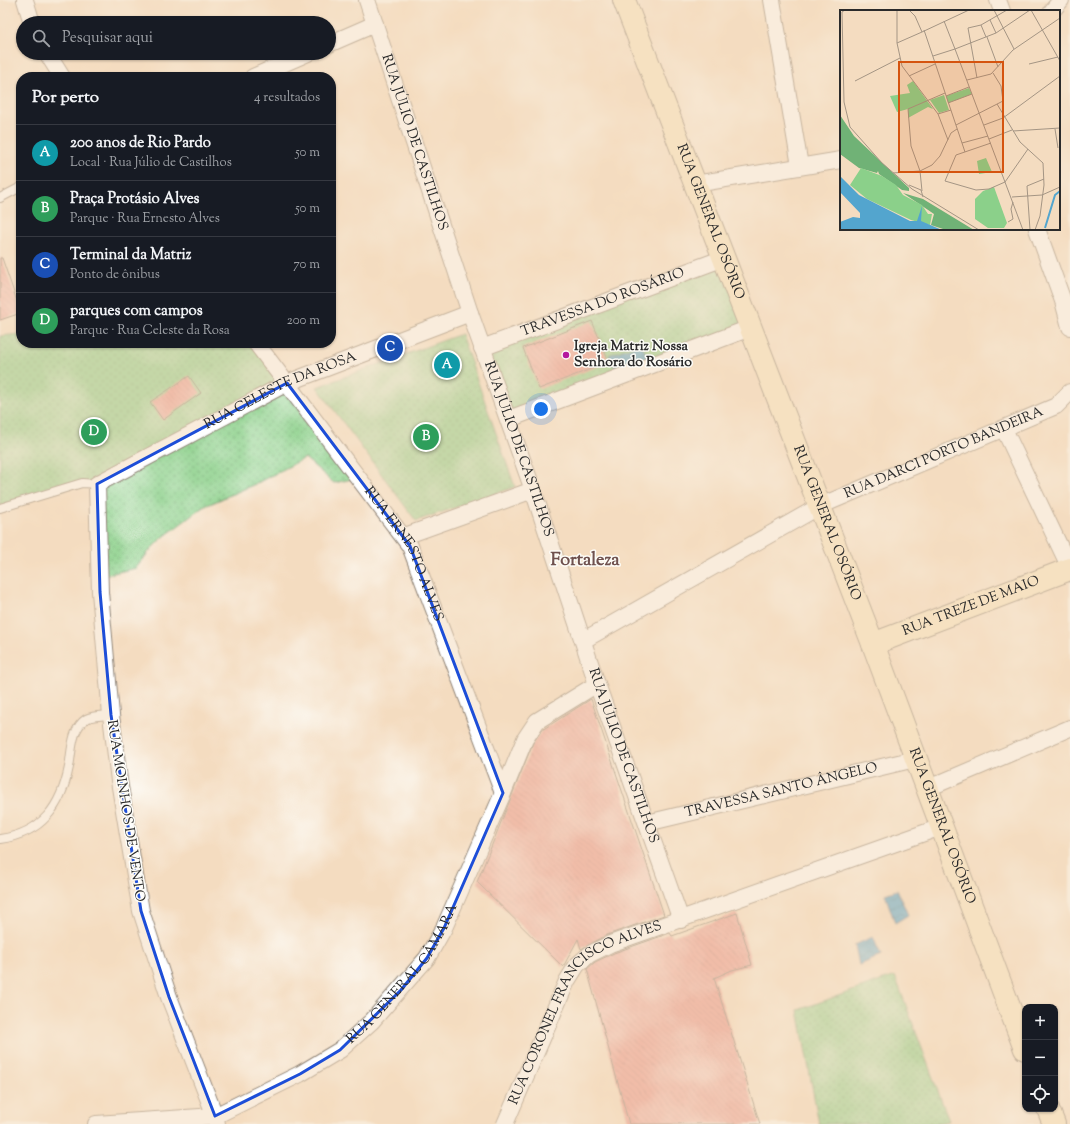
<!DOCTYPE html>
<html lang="pt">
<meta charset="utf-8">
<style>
body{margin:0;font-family:"Sorts Mill Goudy",serif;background:#20242c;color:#f1f3f6}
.controls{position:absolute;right:12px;bottom:12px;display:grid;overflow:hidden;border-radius:8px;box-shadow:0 1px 3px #0004}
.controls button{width:36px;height:36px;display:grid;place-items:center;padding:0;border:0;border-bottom:1px solid #363941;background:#171b24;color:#f1f3f6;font:20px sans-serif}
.you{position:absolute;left:541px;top:409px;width:14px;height:14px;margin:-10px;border:3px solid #fff;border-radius:50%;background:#1a73e8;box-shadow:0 0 0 6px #1a73e833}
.badge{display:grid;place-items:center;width:26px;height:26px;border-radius:50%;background:#0b8043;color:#fff;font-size:13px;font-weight:700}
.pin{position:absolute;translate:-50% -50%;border:2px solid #fff;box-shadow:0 1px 4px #0006}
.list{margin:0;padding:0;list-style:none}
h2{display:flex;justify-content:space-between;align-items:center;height:52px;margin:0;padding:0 16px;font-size:17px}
h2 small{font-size:13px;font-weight:400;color:#9ea1a6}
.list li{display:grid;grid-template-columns:26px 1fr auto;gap:12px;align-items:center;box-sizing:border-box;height:56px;padding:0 16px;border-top:1px solid #363941}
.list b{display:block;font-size:15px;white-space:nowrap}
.list p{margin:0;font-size:13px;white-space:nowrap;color:#9ea1a6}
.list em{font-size:13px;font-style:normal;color:#9ea1a6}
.icon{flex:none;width:22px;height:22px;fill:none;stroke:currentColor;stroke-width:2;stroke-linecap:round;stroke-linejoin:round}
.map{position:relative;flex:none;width:1070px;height:1124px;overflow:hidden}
.search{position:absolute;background:#171b24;box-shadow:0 1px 3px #0004;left:16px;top:16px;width:320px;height:44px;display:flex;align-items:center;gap:10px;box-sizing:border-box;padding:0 14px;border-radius:22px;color:#9ea1a6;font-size:15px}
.panel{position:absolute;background:#171b24;box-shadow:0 1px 3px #0004;left:16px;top:72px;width:320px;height:276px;border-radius:16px}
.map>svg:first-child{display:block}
.park{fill:url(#park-dots);stroke:#5b7e5a}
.water{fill:url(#water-waves);stroke:#3f687c}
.building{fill:url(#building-back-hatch)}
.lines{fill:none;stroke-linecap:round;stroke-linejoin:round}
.lane-casing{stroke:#908476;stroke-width:10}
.street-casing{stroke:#908476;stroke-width:18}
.secondary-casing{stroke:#908476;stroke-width:24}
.lane{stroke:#fff;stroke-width:8}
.street{stroke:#fff;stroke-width:16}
.secondary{stroke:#f8e7c3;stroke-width:22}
.marked{fill:none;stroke:#1d4ed8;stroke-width:3;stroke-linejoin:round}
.poi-dot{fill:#b5179e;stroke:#fdfcf7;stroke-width:1.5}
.labels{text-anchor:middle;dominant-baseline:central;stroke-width:3;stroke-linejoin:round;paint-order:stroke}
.street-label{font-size:14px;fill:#2b2b2b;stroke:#fdfcf7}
.poi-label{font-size:14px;font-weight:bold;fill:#2b2b2b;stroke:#fdfcf7;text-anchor:start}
.district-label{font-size:18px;font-weight:bold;fill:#6f514e;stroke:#fdfcf7}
.inset-river{fill:none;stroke:#53a5ce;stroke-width:2}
.inset-road{fill:none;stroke:#a49584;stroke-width:1}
.view{fill:#d5540f;fill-opacity:0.15;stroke:#d5540f;stroke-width:2}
.inset-edge{fill:none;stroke:#2b2b2b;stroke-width:2}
</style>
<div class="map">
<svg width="1070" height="1124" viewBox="0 0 1070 1124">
<defs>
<pattern id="park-dots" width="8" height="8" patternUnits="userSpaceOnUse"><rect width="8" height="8" fill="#8bd08a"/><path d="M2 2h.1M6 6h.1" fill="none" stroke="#72a971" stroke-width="1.8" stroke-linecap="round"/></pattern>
<pattern id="water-waves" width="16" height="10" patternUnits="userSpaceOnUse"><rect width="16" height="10" fill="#53a5ce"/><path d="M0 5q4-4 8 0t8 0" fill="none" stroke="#4587a7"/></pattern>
<pattern id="building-back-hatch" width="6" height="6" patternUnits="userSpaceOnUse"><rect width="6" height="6" fill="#ee978e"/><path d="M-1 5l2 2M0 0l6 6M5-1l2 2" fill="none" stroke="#c17b74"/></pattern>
</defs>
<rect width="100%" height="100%" fill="#fdfcf7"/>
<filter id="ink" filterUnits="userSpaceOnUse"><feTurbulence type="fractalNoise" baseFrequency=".025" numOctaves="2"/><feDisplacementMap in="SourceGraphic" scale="8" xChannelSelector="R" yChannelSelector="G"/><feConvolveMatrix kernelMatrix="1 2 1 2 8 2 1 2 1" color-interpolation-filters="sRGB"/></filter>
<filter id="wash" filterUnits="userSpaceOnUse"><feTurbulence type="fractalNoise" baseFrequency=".012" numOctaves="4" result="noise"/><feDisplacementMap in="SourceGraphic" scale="16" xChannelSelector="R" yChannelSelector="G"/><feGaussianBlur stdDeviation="0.9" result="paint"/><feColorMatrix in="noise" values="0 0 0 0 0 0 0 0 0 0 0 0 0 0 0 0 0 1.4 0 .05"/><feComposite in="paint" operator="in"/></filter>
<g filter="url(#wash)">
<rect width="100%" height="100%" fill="#f4dcc0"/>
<g class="park">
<polygon points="723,261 749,327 509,417 483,348"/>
<polygon points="21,334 21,343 251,343 282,382 95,481 0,506 0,336"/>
<polygon points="461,334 515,487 416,521 317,387"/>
<polygon points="287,385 356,478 334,483 305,458 255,484 203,507 162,538 151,549 136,568 99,576 98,485"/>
<polygon points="895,976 949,1121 933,1124 819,1124 798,1010"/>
</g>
<g class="water">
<polygon points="641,344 650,363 618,375 609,355"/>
<polygon points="897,890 908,915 895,923 885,894"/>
<polygon points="873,937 881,956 859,965 855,945"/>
</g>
<g id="blocks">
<g class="building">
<polygon points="0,258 2,258 21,313 0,320"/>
<polygon points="592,321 609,362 539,389 523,348"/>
<polygon points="189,376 201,393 163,420 150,402"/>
<polygon points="591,699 664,915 607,935 581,949 578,939 563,967 477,882 533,743 542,730"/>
<polygon points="737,913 752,965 732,970 714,978 760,1124 629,1124 587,969 595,962 614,953 670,933 672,936"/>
</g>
</g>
</g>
<g filter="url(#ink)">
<use href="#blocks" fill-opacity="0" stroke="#908476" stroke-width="1"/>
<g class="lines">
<defs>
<g id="lane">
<polyline points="0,198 21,187"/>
<polyline points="0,508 82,483 97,484"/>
<path d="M 0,839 C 42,833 61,807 69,767 C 72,752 71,729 86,719 C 94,715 102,716 111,715"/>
</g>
<g id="street">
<polyline points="25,0 32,23"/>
<path id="s1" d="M 367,0 L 470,313 L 533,490 L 597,684 L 681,920"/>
<polyline points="772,0 800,166"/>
<polyline points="998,0 1002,11"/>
<polyline points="1052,11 1061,0"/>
<polyline points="329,44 375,24"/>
<polyline points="47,53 62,77"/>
<polyline points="253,77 308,53"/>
<polyline points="695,184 841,160"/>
<polyline points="1037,229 1063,301 1070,327"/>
<path id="s2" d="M 256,343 L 410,546 L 503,793"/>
<path id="s3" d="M 482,348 L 724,258"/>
<polyline points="509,419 750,328"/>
<polyline points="1004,429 1070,568"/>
<polyline points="405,536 533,490"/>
<path id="s4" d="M 584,640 L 820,506 L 1056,406 L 1070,392"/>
<polyline points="926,789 1070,728"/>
<path id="s5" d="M 647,823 L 915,759"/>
<path id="s6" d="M 96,1124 L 215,1116 L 300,1074 L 340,1050 L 372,1021 L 427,958 L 444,928 L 503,793 L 525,739 L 537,721 L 597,684"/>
<path id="s7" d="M 217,1124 L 215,1116 L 169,997 L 141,911 L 119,781 L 111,715 L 100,592 L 97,484 L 287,383 L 470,313"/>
<path id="s8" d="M 505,1124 L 567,981 L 577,965 L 590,954 L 610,944 L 941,827"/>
</g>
<g id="secondary">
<path id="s9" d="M 624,0 L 873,644 L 1025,1049"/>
<path id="s10" d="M 873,644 L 1070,569"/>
<polyline points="1048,1109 1054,1124"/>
</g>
</defs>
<use href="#lane" class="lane-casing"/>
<use href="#street" class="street-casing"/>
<use href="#secondary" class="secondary-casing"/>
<use href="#lane" class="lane"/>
<use href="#street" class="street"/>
<use href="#secondary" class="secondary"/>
</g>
</g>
<path d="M0 0H1070V1124H0ZM 287,383 L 410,546 L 503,793 L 444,928 L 427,958 L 401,990 L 340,1050 L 300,1074 L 215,1116 L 169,997 L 141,911 L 111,715 L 100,592 L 97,484 Z" fill="#f4dcc0" fill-opacity=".55" fill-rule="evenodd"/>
<path class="marked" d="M 287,383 L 410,546 L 503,793 L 444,928 L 427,958 L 401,990 L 340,1050 L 300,1074 L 215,1116 L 169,997 L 141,911 L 111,715 L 100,592 L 97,484 Z"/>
<circle class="poi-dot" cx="566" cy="355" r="4"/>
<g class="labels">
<g class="street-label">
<text stroke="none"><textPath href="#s1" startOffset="150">RUA JÚLIO DE CASTILHOS</textPath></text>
<text stroke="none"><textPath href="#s9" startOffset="238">RUA GENERAL OSÓRIO</textPath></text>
<text stroke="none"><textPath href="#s3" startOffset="129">TRAVESSA DO ROSÁRIO</textPath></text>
<text stroke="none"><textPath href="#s7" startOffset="862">RUA CELESTE DA ROSA</textPath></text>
<text stroke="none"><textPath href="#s1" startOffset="474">RUA JÚLIO DE CASTILHOS</textPath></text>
<text stroke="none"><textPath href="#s4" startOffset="406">RUA DARCI PORTO BANDEIRA</textPath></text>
<text stroke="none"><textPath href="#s9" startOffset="561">RUA GENERAL OSÓRIO</textPath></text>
<text stroke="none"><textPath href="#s2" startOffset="259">RUA ERNESTO ALVES</textPath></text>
<text stroke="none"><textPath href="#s10" startOffset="105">RUA TREZE DE MAIO</textPath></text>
<text stroke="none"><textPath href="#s1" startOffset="798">RUA JÚLIO DE CASTILHOS</textPath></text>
<text stroke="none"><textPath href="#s5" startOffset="138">TRAVESSA SANTO ÂNGELO</textPath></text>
<text transform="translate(125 811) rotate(81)">RUA MOINHOS DE VENTO</text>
<text stroke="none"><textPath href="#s9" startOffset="885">RUA GENERAL OSÓRIO</textPath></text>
<text stroke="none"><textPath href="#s6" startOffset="360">RUA GENERAL CÂMARA</textPath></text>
<text stroke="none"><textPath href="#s8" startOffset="145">RUA CORONEL FRANCISCO ALVES</textPath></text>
</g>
<g class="poi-label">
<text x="574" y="347">Igreja Matriz Nossa<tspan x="574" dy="16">Senhora do Rosário</tspan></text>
</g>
<g class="district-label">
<text x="585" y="561">Fortaleza</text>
</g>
</g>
<g transform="translate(840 10)">
<rect width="220" height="220" fill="#f4dcc0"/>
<path d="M 0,105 L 14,126 L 69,178 L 69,181 L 62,180 L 39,164 L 38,161 L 37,163 L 19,158 L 0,144 ZM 63,183 L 83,189 L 134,220 L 106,220 L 91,215 L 94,204 Z" fill="#70b276"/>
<path d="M 73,71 L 93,99 L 88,97 L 68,108 L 68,99 L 57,102 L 50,86 L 70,83 L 67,75 ZM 129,78 L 132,84 L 108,93 L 106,86 ZM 104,85 L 109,100 L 99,103 L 90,90 ZM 146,148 L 152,162 L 139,164 L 137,151 ZM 21,158 L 42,166 L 56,175 L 63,185 L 82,195 L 88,204 L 92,204 L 90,215 L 71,210 L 27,189 L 10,175 ZM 154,177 L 167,213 L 164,218 L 148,218 L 135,209 L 135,189 L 143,181 Z" fill="#8bd08a"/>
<path d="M 0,166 L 19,185 L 70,211 L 77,211 L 82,196 L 81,211 L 102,220 L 0,220 L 0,212 L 13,207 L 20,208 L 20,203 L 0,182 Z" fill="#53a5ce"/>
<path class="inset-river" d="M 205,218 L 215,185 L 220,181"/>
<path class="inset-road" d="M 5,0 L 2,2 L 4,92 L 10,117 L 42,153 L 72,179 L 139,220M 57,0 L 57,33 L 62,56 L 98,104 L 108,130M 69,0 L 75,6 L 82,22 L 129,0M 154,0 L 174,39M 191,0 L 220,51M 150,10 L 156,23M 104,11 L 115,39 L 156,23 L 190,0M 141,15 L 146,27M 84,20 L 125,142M 147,27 L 158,57M 57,33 L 82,22M 93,46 L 115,39 L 183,220M 189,54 L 218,47M 69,66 L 95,54M 137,68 L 128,18 L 141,15 L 167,0M 127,70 L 151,64 L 173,40 L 220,8M 15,71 L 60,48M 106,86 L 129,77M 108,93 L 132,84M 157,94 L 180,132 L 203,153 L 204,175 L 200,206 L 195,220M 98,104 L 111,100M 116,115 L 163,91 L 161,76 L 153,63M 144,115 L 163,108 L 220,66M 215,119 L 218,138M 173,121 L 220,118M 149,129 L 172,120M 122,133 L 148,126M 151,133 L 116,145 L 105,171 L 136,180 L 149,179 L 165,172 L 188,139M 53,163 L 80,161 L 92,155 L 100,146 L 111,123 L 117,119M 69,175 L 81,180 L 83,187M 82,181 L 80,161 L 71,136 L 68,99 L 105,83M 172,187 L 202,185 L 220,177M 168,212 L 173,209 L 171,199 L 173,192M 190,220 L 187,176 L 204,169"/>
<path class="view" d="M 59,52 L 163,52 L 163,162 L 59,162 Z"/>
<rect width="220" height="220" class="inset-edge"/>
</g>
</svg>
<div class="controls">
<button>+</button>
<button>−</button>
<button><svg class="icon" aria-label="locate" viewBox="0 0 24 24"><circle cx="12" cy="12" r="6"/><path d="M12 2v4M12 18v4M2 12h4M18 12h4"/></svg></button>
</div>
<div class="you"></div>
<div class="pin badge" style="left:447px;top:365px;background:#0f9aa8">A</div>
<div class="pin badge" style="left:426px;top:437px;background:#2e9e5b">B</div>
<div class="pin badge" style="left:390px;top:348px;background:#1a4fb4">C</div>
<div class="pin badge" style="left:94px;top:432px;background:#2e9e5b">D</div>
<div class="search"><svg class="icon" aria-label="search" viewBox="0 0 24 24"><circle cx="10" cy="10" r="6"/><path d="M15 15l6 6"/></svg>Pesquisar aqui</div>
<section class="panel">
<h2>Por perto<small>4 resultados</small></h2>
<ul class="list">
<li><span class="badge" style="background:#0f9aa8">A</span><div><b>200 anos de Rio Pardo</b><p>Local · Rua Júlio de Castilhos</p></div><em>50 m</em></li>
<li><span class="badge" style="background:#2e9e5b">B</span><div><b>Praça Protásio Alves</b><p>Parque · Rua Ernesto Alves</p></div><em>50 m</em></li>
<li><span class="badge" style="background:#1a4fb4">C</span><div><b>Terminal da Matriz</b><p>Ponto de ônibus</p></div><em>70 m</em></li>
<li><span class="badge" style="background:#2e9e5b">D</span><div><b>parques com campos</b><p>Parque · Rua Celeste da Rosa</p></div><em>200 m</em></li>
</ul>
</section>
</div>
